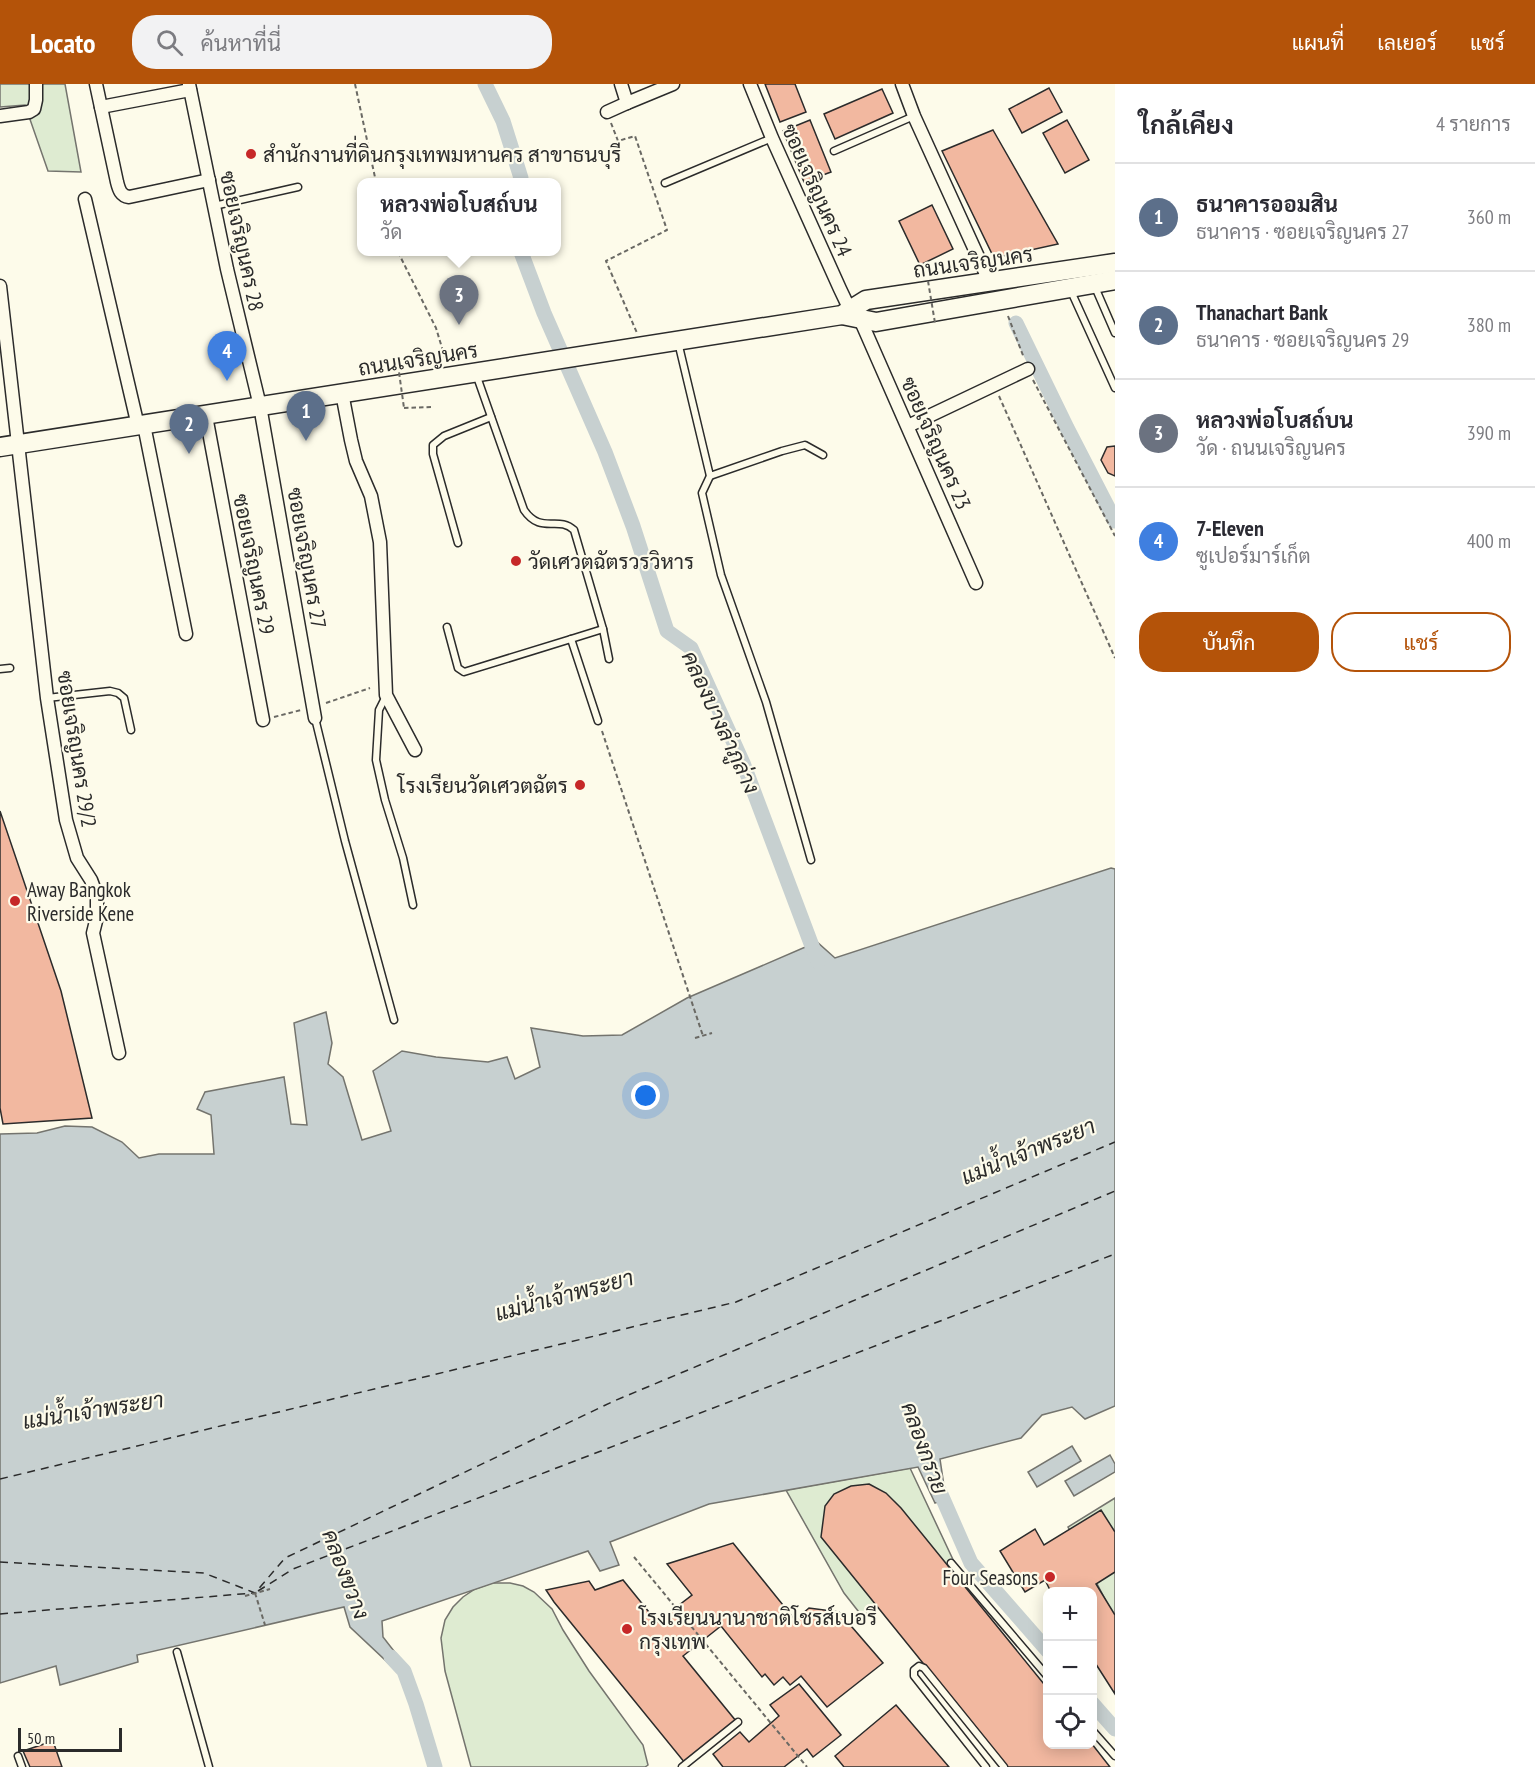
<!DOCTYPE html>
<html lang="th">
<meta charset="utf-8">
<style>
body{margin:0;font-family:"PT Sans Narrow",Sarabun,sans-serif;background:#f2f2f3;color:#2b2b33}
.controls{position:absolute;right:18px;bottom:18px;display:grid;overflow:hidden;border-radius:12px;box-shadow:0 3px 15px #0003}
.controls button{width:54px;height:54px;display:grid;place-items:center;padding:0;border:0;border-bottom:2px solid #e1e1e2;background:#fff;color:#2b2b33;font:30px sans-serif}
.scale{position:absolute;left:18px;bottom:15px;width:104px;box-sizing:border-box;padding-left:6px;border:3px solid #2b2b2b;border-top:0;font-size:16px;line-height:21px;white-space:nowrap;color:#2b2b2b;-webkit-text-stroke:4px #fdfbea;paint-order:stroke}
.you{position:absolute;left:646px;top:1012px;width:21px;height:21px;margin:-15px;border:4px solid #fff;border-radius:50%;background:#1a73e8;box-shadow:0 0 0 9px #1a73e833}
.badge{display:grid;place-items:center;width:39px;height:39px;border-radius:50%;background:#b45309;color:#fff;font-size:20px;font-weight:700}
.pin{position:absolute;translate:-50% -50px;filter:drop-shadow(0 2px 3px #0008)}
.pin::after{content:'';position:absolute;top:32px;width:21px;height:18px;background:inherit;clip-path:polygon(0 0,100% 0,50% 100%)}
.popup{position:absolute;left:357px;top:94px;width:204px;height:78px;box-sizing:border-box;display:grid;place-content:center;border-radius:12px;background:#fff;filter:drop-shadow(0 2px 4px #0005);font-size:20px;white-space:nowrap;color:#7c7c81}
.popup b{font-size:22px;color:#2b2b33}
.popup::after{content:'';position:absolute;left:50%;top:100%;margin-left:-12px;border:12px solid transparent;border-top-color:#fff}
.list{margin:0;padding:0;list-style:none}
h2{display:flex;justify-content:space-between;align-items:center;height:78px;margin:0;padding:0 24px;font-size:26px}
h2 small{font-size:20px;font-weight:400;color:#7c7c81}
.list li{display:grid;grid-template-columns:39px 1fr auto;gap:18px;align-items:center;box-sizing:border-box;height:108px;padding:0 24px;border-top:2px solid #e1e1e2}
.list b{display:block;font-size:22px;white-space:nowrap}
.list p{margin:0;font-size:20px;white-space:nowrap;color:#7c7c81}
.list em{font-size:20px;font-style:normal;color:#7c7c81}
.actions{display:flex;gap:12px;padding:18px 24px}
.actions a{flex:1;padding:14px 0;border:2px solid #b45309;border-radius:24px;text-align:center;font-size:21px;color:#b45309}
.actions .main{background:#b45309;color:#fff}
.icon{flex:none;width:33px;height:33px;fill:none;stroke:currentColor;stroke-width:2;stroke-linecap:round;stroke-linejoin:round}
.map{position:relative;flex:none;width:1115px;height:1683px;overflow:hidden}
header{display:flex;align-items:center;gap:36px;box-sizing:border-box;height:84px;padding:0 30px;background:#b45309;color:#fff}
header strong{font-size:28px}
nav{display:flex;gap:33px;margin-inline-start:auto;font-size:21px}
.search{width:420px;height:54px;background:#f2f2f3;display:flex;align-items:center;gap:15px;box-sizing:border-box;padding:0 21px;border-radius:24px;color:#7c7c81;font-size:22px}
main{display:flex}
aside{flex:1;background:#fff}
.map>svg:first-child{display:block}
.green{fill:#deebd1;stroke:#74746e;stroke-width:1.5}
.water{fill:#c7d0d0;stroke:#74746e;stroke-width:1.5}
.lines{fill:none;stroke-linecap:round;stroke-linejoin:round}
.canal{stroke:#c7d0d0;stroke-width:15}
.ferry{stroke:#2b2b2b;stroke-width:1.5;stroke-dasharray:8 6;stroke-linecap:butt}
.building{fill:#f2b8a0;stroke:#2b2b2b;stroke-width:1.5}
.lane-casing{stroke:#2b2b2b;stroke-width:9}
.street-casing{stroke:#2b2b2b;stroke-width:15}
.secondary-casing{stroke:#2b2b2b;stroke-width:21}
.path{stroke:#6a6964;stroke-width:2;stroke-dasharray:4.5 3;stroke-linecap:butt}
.lane{stroke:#fdfbea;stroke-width:6}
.street{stroke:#fdfbea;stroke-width:12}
.secondary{stroke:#fdfbea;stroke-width:18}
.path-bridge{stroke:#6a6964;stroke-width:2;stroke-dasharray:4.5 3;stroke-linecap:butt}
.poi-dot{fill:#c62828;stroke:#fdfbea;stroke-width:2}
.labels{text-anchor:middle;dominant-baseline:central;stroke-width:4.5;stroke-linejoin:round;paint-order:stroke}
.poi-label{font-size:21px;fill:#2b2b2b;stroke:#fdfbea;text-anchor:start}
.street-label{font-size:21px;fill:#2b2b2b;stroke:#fdfbea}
.water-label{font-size:22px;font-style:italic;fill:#2b2b2b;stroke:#fdfbea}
</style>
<header>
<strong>Locato</strong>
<div class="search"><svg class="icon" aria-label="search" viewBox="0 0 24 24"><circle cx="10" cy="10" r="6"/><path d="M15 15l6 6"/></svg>ค้นหาที่นี่</div>
<nav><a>แผนที่</a><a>เลเยอร์</a><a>แชร์</a></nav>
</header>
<main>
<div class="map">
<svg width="1115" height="1683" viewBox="0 0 1115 1683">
<rect width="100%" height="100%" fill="#fdfbea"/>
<g class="green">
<polygon points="0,0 65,0 81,88 48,87 25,21 0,23"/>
<polygon points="910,1384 956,1482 862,1532 844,1509 786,1406"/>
<polygon points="1115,1414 1115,1535 1068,1443"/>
<polygon points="492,1499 510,1499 523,1502 534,1508 552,1525 563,1546 589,1587 643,1661 648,1681 645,1683 471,1683 445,1587 441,1554 445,1536 453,1523 463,1513 475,1505"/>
</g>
<g class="water">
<polygon points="1111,784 1115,785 1115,1322 1085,1335 1072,1323 1042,1331 1021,1354 940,1375 946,1415 935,1419 918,1383 709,1420 610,1458 619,1481 600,1487 588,1467 382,1537 383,1553 408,1585 400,1590 350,1543 344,1523 137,1571 138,1578 60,1601 56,1582 0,1599 0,1050 37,1049 65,1042 92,1043 122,1058 139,1074 159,1070 214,1070 211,1031 197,1025 205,1008 284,993 291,1040 307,1041 294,939 326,928 332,959 328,980 343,993 362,1056 391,1047 373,987 402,967 436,973 488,978 507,973 515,995 540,983 531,944 583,952 622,951 687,914 817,858 835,874"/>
<polygon points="1072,1362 1081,1377 1037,1403 1028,1388"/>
<polygon points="1110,1371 1115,1380 1115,1388 1074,1412 1065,1397"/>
</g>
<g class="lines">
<g class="canal">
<polyline points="485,0 503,37 521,94 519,98"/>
<polyline points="521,168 544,229 605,368 633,442 667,547 691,564 743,679 818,878"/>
<polyline points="1016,239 1067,344 1115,437"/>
<polyline points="936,1399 971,1479 1048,1567"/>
<polyline points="391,1573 404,1587 416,1620 435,1683"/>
<polyline points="1092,1619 1115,1645"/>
</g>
<g class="ferry">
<polyline points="0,1395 736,1218 1115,1058"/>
<polyline points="0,1478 204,1489 255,1509 285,1474 614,1317 1115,1107"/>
<polyline points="258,1507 293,1485 1115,1170"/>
<polyline points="0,1530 253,1509"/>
</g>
</g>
<g class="building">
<polygon points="765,0 795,0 806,28 780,38"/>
<polygon points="1049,4 1062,28 1022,49 1009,25"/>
<polygon points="882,5 893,29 835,55 824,30"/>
<polygon points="810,36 831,88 804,98 783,47"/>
<polygon points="1067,36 1089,76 1065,89 1043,49"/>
<polygon points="993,46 1058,160 994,174 942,67"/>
<polygon points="932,121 953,165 920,181 899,137"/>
<polygon points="1115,362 1115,392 1108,389 1101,376 1107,363"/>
<polygon points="0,727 61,907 92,1034 3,1040 0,1024"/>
<polygon points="869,1400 886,1409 901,1424 1048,1605 1048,1660 1092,1660 1110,1683 1007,1683 821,1453 825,1422 834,1410 851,1402"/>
<polygon points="1101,1426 1115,1448 1115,1488 1096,1500 1115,1531 1115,1610 1092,1574 1092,1508 1051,1508 1045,1496 1025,1508 1000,1467 1035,1445 1044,1461"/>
<polygon points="733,1459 795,1536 809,1524 839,1528 883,1579 827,1623 801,1592 790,1601 783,1593 774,1601 765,1590 762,1593 721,1542 683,1572 736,1637 685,1679 554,1518 546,1506 589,1497 595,1506 623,1496 657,1538 692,1511 667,1480"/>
<polygon points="799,1600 841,1651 813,1673 807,1665 784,1683 723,1683 713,1670 740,1648 749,1658 779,1632 770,1621"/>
<polygon points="896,1621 949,1683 844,1683 835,1672"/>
<polygon points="53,1657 62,1683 30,1683 23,1667"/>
</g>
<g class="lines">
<defs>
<g id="lane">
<polyline points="834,67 914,32"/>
<polyline points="665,99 772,54"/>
<polyline points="214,122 298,103"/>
<polyline points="1095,203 1115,249"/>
<polyline points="1070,205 1115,304"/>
<polyline points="678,258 710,392 782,367 805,361 823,371"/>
<path d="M 476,290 L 524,426 C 541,451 558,431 574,446 L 603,545 L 609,575"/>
<polyline points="710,392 702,409 721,491 766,618 811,776"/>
<polyline points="458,459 433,370 433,361 444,352 491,333"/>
<polyline points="447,543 458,584 464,588 571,555"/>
<polyline points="0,585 10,584"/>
<polyline points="386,612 379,626 376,676 385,716 403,774 413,821"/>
<polyline points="47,614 110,607 118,609 124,614 131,646"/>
<polyline points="315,634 345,757 394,936"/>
<polyline points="598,637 571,555 603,545"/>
<polyline points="951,1479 1048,1593"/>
<polyline points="177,1568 209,1683"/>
<polyline points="1092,1646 1115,1672"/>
<polyline points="18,1672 22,1683"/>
<polyline points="682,1683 738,1638"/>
<polyline points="986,1683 914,1592 914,1586 919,1582 924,1584 1004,1683"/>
</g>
<g id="street">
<path d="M 96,0 L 117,98 C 119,106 121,112 129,113 L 209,96"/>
<polyline points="189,0 227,185 260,322 315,634"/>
<polyline points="621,0 627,19 673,0"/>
<polyline points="750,0 772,54 840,205 850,226"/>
<polyline points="902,0 914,32 990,199"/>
<polyline points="101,23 190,6"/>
<polyline points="607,28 627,19"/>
<polyline points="0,32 29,28 34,25 36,16 36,0"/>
<polyline points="85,115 138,342"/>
<polyline points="0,202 47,614 66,736 77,774 91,796 97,812 97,833 93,849 119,969"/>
<polyline points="860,235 976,499"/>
<polyline points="342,309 351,356 356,377 371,412 380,458 386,611 415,666"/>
<polyline points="206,332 263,636"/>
<polyline points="144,341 186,550"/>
<polyline points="908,342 1028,285"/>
</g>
<g id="secondary">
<polyline points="842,231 876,238 1115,196"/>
<polyline points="0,363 842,231 866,216 1115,179"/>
</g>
</defs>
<use href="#lane" class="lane-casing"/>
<use href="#street" class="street-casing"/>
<use href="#secondary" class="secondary-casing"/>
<g class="path">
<polyline points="355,0 376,98"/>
<polyline points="611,39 618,57 635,52 667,146 606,177 637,249"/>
<polyline points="398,168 436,244 446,277"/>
<polyline points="1008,232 1024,274"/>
<polyline points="398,281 422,273"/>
<polyline points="1033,296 1115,452"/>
<polyline points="999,312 1115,574"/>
<polyline points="404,324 434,323"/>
<polyline points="326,619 370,604"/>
<polyline points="274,633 301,626"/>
<polyline points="602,647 703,952"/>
<polyline points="695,954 712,949"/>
<polyline points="634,1473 807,1683"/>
<polyline points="255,1509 265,1541"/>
<polyline points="245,1512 270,1505"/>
</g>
<use href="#lane" class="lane"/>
<use href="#street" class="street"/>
<use href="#secondary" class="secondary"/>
<g class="path-bridge">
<polyline points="928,197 935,239"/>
<polyline points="398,281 404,324"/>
</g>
</g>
<g class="poi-dot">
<circle cx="251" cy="70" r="6"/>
<circle cx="516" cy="477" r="6"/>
<circle cx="580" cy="701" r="6"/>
<circle cx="15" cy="817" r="6"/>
<circle cx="1050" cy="1493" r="6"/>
<circle cx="627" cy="1545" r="6"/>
</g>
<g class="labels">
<g class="poi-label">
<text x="263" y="70">สํานักงานที่ดินกรุงเทพมหานคร สาขาธนบุรี</text>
<text x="528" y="477">วัดเศวตฉัตรวรวิหาร</text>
<text x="568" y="701" text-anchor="end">โรงเรียนวัดเศวตฉัตร</text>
<text x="27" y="805">Away Bangkok<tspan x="27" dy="24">Riverside Kene</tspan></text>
<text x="1038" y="1493" text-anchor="end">Four Seasons</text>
<text x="639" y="1533">โรงเรียนนานาชาติโชรส์เบอรี<tspan x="639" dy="24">กรุงเทพ</tspan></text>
</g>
<g class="street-label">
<text transform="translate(817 106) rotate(66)">ซอยเจริญนคร 24</text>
<text transform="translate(242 157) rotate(78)">ซอยเจริญนคร 28</text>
<text transform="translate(973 178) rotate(-8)">ถนนเจริญนคร</text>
<text transform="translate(418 275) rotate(-9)">ถนนเจริญนคร</text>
<text transform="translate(936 359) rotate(66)">ซอยเจริญนคร 23</text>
<text transform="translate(307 474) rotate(80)">ซอยเจริญนคร 27</text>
<text transform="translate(254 480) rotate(79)">ซอยเจริญนคร 29</text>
<text transform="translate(77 665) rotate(81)">ซอยเจริญนคร 29/2</text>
</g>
<g class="water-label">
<text transform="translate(721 638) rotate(65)">คลองบางลำภูล่าง</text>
<text transform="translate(1028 1067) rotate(-22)">แม่น้ำเจ้าพระยา</text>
<text transform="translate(564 1211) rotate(-15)">แม่น้ำเจ้าพระยา</text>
<text transform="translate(93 1326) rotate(-9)">แม่น้ำเจ้าพระยา</text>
<text transform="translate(925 1364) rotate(70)">คลองกรวย</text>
<text transform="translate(346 1490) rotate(69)">คลองขวาง</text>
</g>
</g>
</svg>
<div class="controls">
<button>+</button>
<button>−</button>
<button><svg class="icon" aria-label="locate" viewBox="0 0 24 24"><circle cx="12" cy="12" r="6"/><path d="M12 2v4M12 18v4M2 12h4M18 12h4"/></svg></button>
</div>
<div class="scale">50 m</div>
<div class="you"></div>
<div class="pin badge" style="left:306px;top:357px;background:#5c6f8a">1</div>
<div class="pin badge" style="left:189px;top:370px;background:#5c6f8a">2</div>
<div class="pin badge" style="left:459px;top:241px;background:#6b7280">3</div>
<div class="popup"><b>หลวงพ่อโบสถ์บน</b>วัด</div>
<div class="pin badge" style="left:227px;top:297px;background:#3f7fe0">4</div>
</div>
<aside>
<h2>ใกล้เคียง<small>4 รายการ</small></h2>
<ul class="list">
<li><span class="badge" style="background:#5c6f8a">1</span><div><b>ธนาคารออมสิน</b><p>ธนาคาร · ซอยเจริญนคร 27</p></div><em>360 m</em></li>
<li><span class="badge" style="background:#5c6f8a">2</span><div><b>Thanachart Bank</b><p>ธนาคาร · ซอยเจริญนคร 29</p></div><em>380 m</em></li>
<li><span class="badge" style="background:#6b7280">3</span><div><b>หลวงพ่อโบสถ์บน</b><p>วัด · ถนนเจริญนคร</p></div><em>390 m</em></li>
<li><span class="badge" style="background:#3f7fe0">4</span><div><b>7-Eleven</b><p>ซูเปอร์มาร์เก็ต</p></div><em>400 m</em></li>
</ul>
<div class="actions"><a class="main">บันทึก</a><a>แชร์</a></div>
</aside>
</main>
